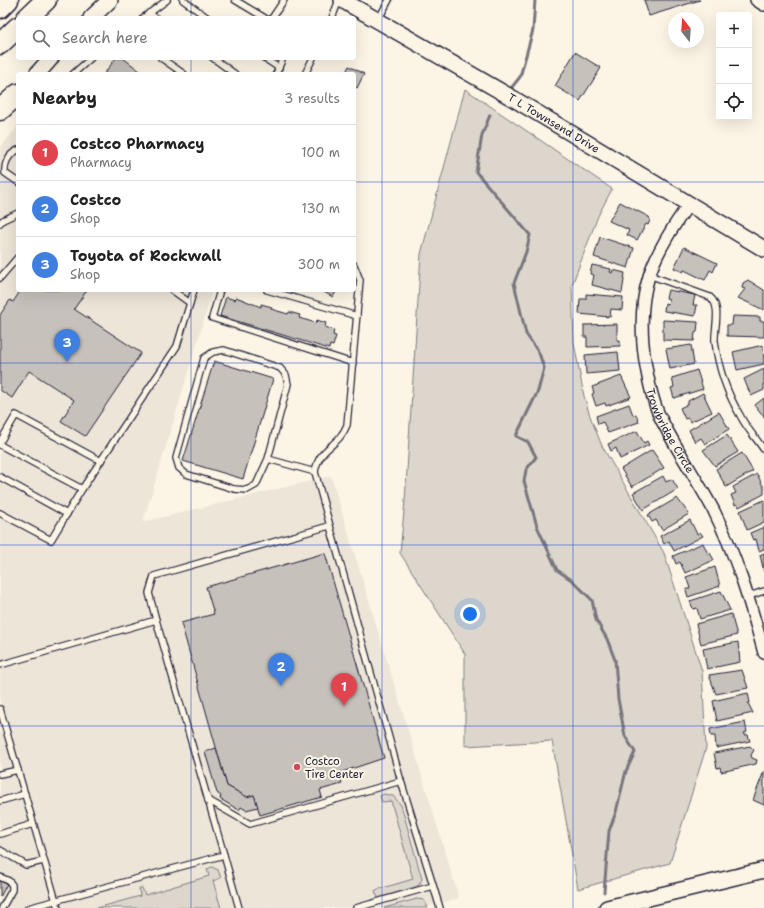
<!DOCTYPE html>
<meta charset="utf-8">
<style>
body{margin:0;font-family:"Shantell Sans",sans-serif;background:#f2f2f2;color:#222}
.controls{position:absolute;right:12px;top:12px;display:grid;overflow:hidden;border-radius:4px;box-shadow:0 4px 16px #0002}
.controls button{width:36px;height:36px;display:grid;place-items:center;padding:0;border:0;border-bottom:1px solid #e0e0e0;background:#fff;color:#222;font:20px sans-serif}
.compass{position:absolute;left:668px;top:12px;width:36px;height:36px;border-radius:50%;background:#fff;box-shadow:0 4px 16px #0002;rotate:343deg}
.you{position:absolute;left:470px;top:614px;width:14px;height:14px;margin:-10px;border:3px solid #fff;border-radius:50%;background:#1a73e8;box-shadow:0 0 0 6px #1a73e833}
.badge{display:grid;place-items:center;width:26px;height:26px;border-radius:50%;background:#d1495b;color:#fff;font-size:13px;font-weight:700}
.pin{position:absolute;translate:-50% -33px;filter:drop-shadow(0 1px 2px #0008)}
.pin::after{content:'';position:absolute;top:21px;width:14px;height:12px;background:inherit;clip-path:polygon(0 0,100% 0,50% 100%)}
.list{margin:0;padding:0;list-style:none}
h2{display:flex;justify-content:space-between;align-items:center;height:52px;margin:0;padding:0 16px;font-size:17px}
h2 small{font-size:13px;font-weight:400;color:#767676}
.list li{display:grid;grid-template-columns:26px 1fr auto;gap:12px;align-items:center;box-sizing:border-box;height:56px;padding:0 16px;border-top:1px solid #e0e0e0}
.list b{display:block;font-size:15px;white-space:nowrap}
.list p{margin:0;font-size:13px;white-space:nowrap;color:#767676}
.list em{font-size:13px;font-style:normal;color:#767676}
.icon{flex:none;width:22px;height:22px;fill:none;stroke:currentColor;stroke-width:2;stroke-linecap:round;stroke-linejoin:round}
.map{position:relative;flex:none;width:764px;height:908px;overflow:hidden}
.search{position:absolute;background:#fff;box-shadow:0 4px 16px #0002;left:16px;top:16px;width:340px;height:44px;display:flex;align-items:center;gap:10px;box-sizing:border-box;padding:0 14px;border-radius:4px;color:#767676;font-size:15px}
.panel{position:absolute;background:#fff;box-shadow:0 4px 16px #0002;left:16px;top:72px;width:340px;height:220px;border-radius:4px}
.map>svg:first-child{display:block}
.built{fill:#ece5d8}
.green{fill:#dcd6cc;stroke:#7f7c84}
.lines{fill:none;stroke-linecap:round;stroke-linejoin:round}
.stream{stroke:#78757e;stroke-width:3}
.building{fill:#c6c1bb;stroke:#22223b}
.lane-casing{stroke:#22223b;stroke-width:8}
.street-casing{stroke:#22223b;stroke-width:14}
.secondary-casing{stroke:#22223b;stroke-width:18}
.highway-casing{stroke:#22223b;stroke-width:23}
.lane{stroke:#fcf5e5;stroke-width:5.5}
.street{stroke:#fcf5e5;stroke-width:11}
.secondary{stroke:#fcf5e5;stroke-width:15}
.highway{stroke:#fcf5e5;stroke-width:20}
.grid{fill:none;stroke:#1d4ed8;stroke-width:1;stroke-opacity:0.55}
.poi-dot{fill:#d1495b;stroke:#fcf5e5;stroke-width:1.5}
.labels{text-anchor:middle;dominant-baseline:central;stroke-width:4;stroke-linejoin:round;paint-order:stroke}
.street-label{font-size:11px;fill:#22223b;stroke:#fcf5e5}
.poi-label{font-size:11px;fill:#22223b;stroke:#fcf5e5;text-anchor:start}
</style>
<div class="map">
<svg width="764" height="908" viewBox="0 0 764 908">
<rect width="100%" height="100%" fill="#fcf5e5"/>
<filter id="ink" filterUnits="userSpaceOnUse"><feTurbulence type="fractalNoise" baseFrequency=".025" numOctaves="2"/><feDisplacementMap in="SourceGraphic" scale="8" xChannelSelector="R" yChannelSelector="G"/><feConvolveMatrix kernelMatrix="1 2 1 2 8 2 1 2 1" color-interpolation-filters="sRGB"/></filter>
<g filter="url(#ink)">
<polygon class="built" points="18,126 18,290 213,290 143,522 331,476 459,898 424,908 0,908 0,148"/>
<g class="green">
<polygon points="465,89 612,189 598,216 572,285 574,343 584,396 590,416 602,446 664,553 702,671 706,748 670,863 578,889 552,741 465,746 465,654 400,553 405,501 421,254"/>
<polygon points="384,794 393,796 401,805 422,879 419,885 415,887 378,898 375,891 376,890 413,879 391,801 382,802 380,796"/>
<polygon points="212,867 218,870 221,878 213,881 221,908 97,908 140,896 139,888 142,888 145,895 209,876 207,869"/>
<polygon points="417,899 424,900 428,908 384,908"/>
</g>
<g class="lines">
<g class="stream">
<polyline points="512,87 520,77 533,30 535,0"/>
<polyline points="490,115 482,135 476,172 530,235 526,252 514,283 526,334 539,353 544,368 538,391 516,436 528,442 536,457 526,470 524,481 537,526 557,570 573,581 592,600 596,620 607,639 615,660 618,699 625,736 635,752 626,771 616,812 609,831 604,892"/>
</g>
</g>
<g class="building">
<polygon points="644,0 700,0 649,16"/>
<polygon points="575,52 601,68 580,101 555,86"/>
<polygon points="116,58 123,58 144,74 104,74"/>
<polygon points="349,66 364,74 357,88 354,86 354,74 345,74"/>
<polygon points="620,202 649,217 650,220 648,225 646,224 637,240 627,235 629,230 609,221"/>
<polygon points="600,237 634,248 628,268 594,257"/>
<polygon points="684,247 717,263 713,272 710,270 705,280 684,270 683,272 674,268"/>
<polygon points="592,265 611,269 610,272 612,273 613,270 625,273 622,293 592,285 594,275 590,274"/>
<polygon points="748,280 764,290 764,310 738,298 745,289 742,288 743,283"/>
<polygon points="21,290 87,290 74,309 141,353 85,436 61,421 74,400 29,371 12,398 0,390 0,315 10,300 13,302"/>
<polygon points="320,290 337,290 333,297"/>
<polygon points="668,290 695,295 693,305 697,305 695,316 664,311 665,303 668,304 669,299 666,298"/>
<polygon points="586,294 623,297 622,310 611,309 610,317 579,314 580,299 586,299"/>
<polygon points="226,297 235,300 236,297 261,307 261,304 272,307 271,309 288,314 289,312 300,315 299,318 316,323 317,320 326,323 325,327 334,330 333,335 336,336 333,346 330,345 329,349 220,316"/>
<polygon points="733,316 760,317 760,321 764,321 764,337 727,336 727,325 732,325"/>
<polygon points="663,320 698,322 697,332 695,333 694,341 663,340"/>
<polygon points="617,324 617,340 620,340 620,346 587,347 587,337 584,337 584,325"/>
<polygon points="691,345 694,364 670,369 666,349"/>
<polygon points="763,345 764,364 737,370 733,352"/>
<polygon points="618,352 620,371 586,374 585,355"/>
<polygon points="214,361 273,379 243,479 183,461"/>
<polygon points="764,369 764,390 751,396 744,379"/>
<polygon points="697,370 703,389 674,398 671,388 674,387 672,378"/>
<polygon points="621,376 631,397 606,406 605,403 596,406 592,394 594,393 592,387"/>
<polygon points="703,393 712,412 690,422 688,418 685,419 680,408 688,404 688,401"/>
<polygon points="764,398 764,417 755,405"/>
<polygon points="629,404 633,415 636,414 639,422 608,433 603,422 598,424 596,416"/>
<polygon points="719,412 729,429 705,444 701,438 695,442 689,430"/>
<polygon points="637,431 644,443 647,441 649,445 620,459 616,448 611,451 608,444"/>
<polygon points="727,435 738,452 715,466 703,450"/>
<polygon points="652,450 664,468 632,487 621,469"/>
<polygon points="742,453 753,471 726,487 716,469"/>
<polygon points="757,474 764,488 764,494 739,507 737,504 735,505 731,495 736,493 733,487"/>
<polygon points="663,476 666,482 672,479 678,489 643,510 633,493"/>
<polygon points="677,498 689,514 662,530 656,520 652,522 648,515"/>
<polygon points="764,500 764,522 747,530 740,511"/>
<polygon points="690,520 697,534 700,532 703,536 674,551 669,541 664,544 660,536"/>
<polygon points="764,527 764,549 759,551 756,539 753,540 750,533"/>
<polygon points="703,543 708,554 710,553 714,560 685,573 680,562 676,564 673,556"/>
<polygon points="325,553 384,758 339,773 342,784 320,790 322,797 260,815 254,795 247,797 227,786 181,623 214,614 206,587"/>
<polygon points="764,553 764,572 760,555"/>
<polygon points="715,567 720,586 688,597 686,590 690,588 686,577"/>
<polygon points="721,591 730,610 700,619 697,608 693,609 690,601"/>
<polygon points="731,614 737,635 701,644 696,624"/>
<polygon points="738,642 740,662 707,669 703,649"/>
<polygon points="742,670 748,688 716,694 709,675"/>
<polygon points="748,693 750,703 748,703 753,713 717,721 713,701"/>
<polygon points="745,722 747,732 744,733 745,735 748,735 750,741 716,748 715,736 711,736 710,729"/>
<polygon points="750,746 754,750 751,755 752,758 757,760 756,764 721,772 720,767 717,768 714,753"/>
<polygon points="216,748 227,786 247,797 254,795 258,807 246,810 241,807 239,810 220,799 221,796 217,793 205,752"/>
<polygon points="764,771 764,805 753,800"/>
<polygon points="0,881 7,884 0,897"/>
</g>
<g class="lines">
<defs>
<g id="lane">
<polyline points="183,0 208,18"/>
<polyline points="235,0 265,18"/>
<polyline points="149,13 156,18"/>
<polyline points="143,18 167,0"/>
<polyline points="272,18 284,0"/>
<polyline points="332,18 339,0"/>
<polyline points="378,20 389,0"/>
<polyline points="161,58 184,74"/>
<polyline points="213,58 235,74"/>
<polyline points="264,58 279,68"/>
<polyline points="73,74 91,58"/>
<polyline points="276,74 283,58"/>
<polyline points="305,74 313,58"/>
<path d="M 18,150 C 9,154 4,163 5,173 L 18,182"/>
<polyline points="0,223 3,220 18,213"/>
<path d="M 354,265 L 360,280 L 347,425 C 338,448 319,446 315,472 L 401,781 L 440,908"/>
<path d="M 649,275 L 710,297 C 722,307 714,328 715,341 C 718,367 728,395 741,417 C 747,429 757,439 764,450"/>
<polyline points="0,278 18,257"/>
<polyline points="220,290 212,318 353,363"/>
<polyline points="267,290 357,316"/>
<polyline points="190,303 194,290"/>
<polyline points="0,442 16,415 101,461"/>
<polyline points="0,445 82,489 177,346 190,303 172,290"/>
<polyline points="268,459 256,485 247,490 234,489 186,474 179,468 176,458 204,358 213,352 224,350 280,368 286,375 288,384 268,459 315,472"/>
<polyline points="0,477 67,514"/>
<polyline points="0,513 51,540 82,489"/>
<polyline points="749,596 764,591"/>
<polyline points="156,620 208,800 250,824 401,781"/>
<polyline points="0,665 156,620 149,593 154,576 329,526"/>
<polyline points="0,709 58,908"/>
<polyline points="0,774 18,770"/>
<polyline points="208,800 224,855"/>
<polyline points="0,801 25,794"/>
<polyline points="0,834 33,824"/>
<polyline points="0,850 26,865 43,861"/>
<polyline points="0,877 9,881 12,885 12,890 2,908"/>
<polyline points="28,908 224,855 239,908"/>
<polyline points="356,908 433,886"/>
</g>
<g id="street">
<polyline points="756,0 764,5"/>
<path id="s1" d="M 689,204 C 650,258 635,293 645,361 C 648,379 652,400 660,417 C 676,449 697,479 714,511 C 737,558 750,602 764,653"/>
</g>
<g id="secondary">
<path id="s2" d="M 342,0 L 514,99 L 764,249"/>
<polyline points="91,18 110,0"/>
<polyline points="37,74 51,58"/>
<polyline points="607,908 764,870"/>
</g>
<g id="highway">
<polyline points="0,8 8,0"/>
<polyline points="27,18 46,0"/>
<polyline points="0,44 18,27"/>
<polyline points="0,110 18,94"/>
</g>
</defs>
<use href="#lane" class="lane-casing"/>
<use href="#street" class="street-casing"/>
<use href="#secondary" class="secondary-casing"/>
<use href="#highway" class="highway-casing"/>
<use href="#lane" class="lane"/>
<use href="#street" class="street"/>
<use href="#secondary" class="secondary"/>
<use href="#highway" class="highway"/>
</g>
</g>
<path class="grid" d="M 191,0 L 191,18M 382,0 L 382,908M 573,0 L 573,908M 191,58 L 191,74M 0,182 L 18,182M 354,182 L 764,182M 191,290 L 191,908M 0,363 L 764,363M 0,545 L 764,545M 0,726 L 764,726"/>
<circle class="poi-dot" cx="297" cy="767" r="4"/>
<g class="labels">
<g class="street-label">
<text stroke="none"><textPath href="#s2" startOffset="245">T L Townsend Drive</textPath></text>
<text stroke="none"><textPath href="#s1" startOffset="243">Trowbridge Circle</textPath></text>
</g>
<g class="poi-label">
<text x="305" y="761">Costco<tspan x="305" dy="13">Tire Center</tspan></text>
</g>
</g>
</svg>
<div class="controls">
<button>+</button>
<button>−</button>
<button><svg class="icon" aria-label="locate" viewBox="0 0 24 24"><circle cx="12" cy="12" r="6"/><path d="M12 2v4M12 18v4M2 12h4M18 12h4"/></svg></button>
</div>
<svg class="compass" viewBox="-18 -18 36 36"><path d="M0-13l5 13h-10z" fill="#e53935"/><path d="M0 13l5-13h-10z" fill="#767676"/></svg>
<div class="you"></div>
<div class="pin badge" style="left:344px;top:706px;background:#e0444e">1</div>
<div class="pin badge" style="left:281px;top:686px;background:#3f7fe0">2</div>
<div class="pin badge" style="left:67px;top:362px;background:#3f7fe0">3</div>
<div class="search"><svg class="icon" aria-label="search" viewBox="0 0 24 24"><circle cx="10" cy="10" r="6"/><path d="M15 15l6 6"/></svg>Search here</div>
<section class="panel">
<h2>Nearby<small>3 results</small></h2>
<ul class="list">
<li><span class="badge" style="background:#e0444e">1</span><div><b>Costco Pharmacy</b><p>Pharmacy</p></div><em>100 m</em></li>
<li><span class="badge" style="background:#3f7fe0">2</span><div><b>Costco</b><p>Shop</p></div><em>130 m</em></li>
<li><span class="badge" style="background:#3f7fe0">3</span><div><b>Toyota of Rockwall</b><p>Shop</p></div><em>300 m</em></li>
</ul>
</section>
</div>
